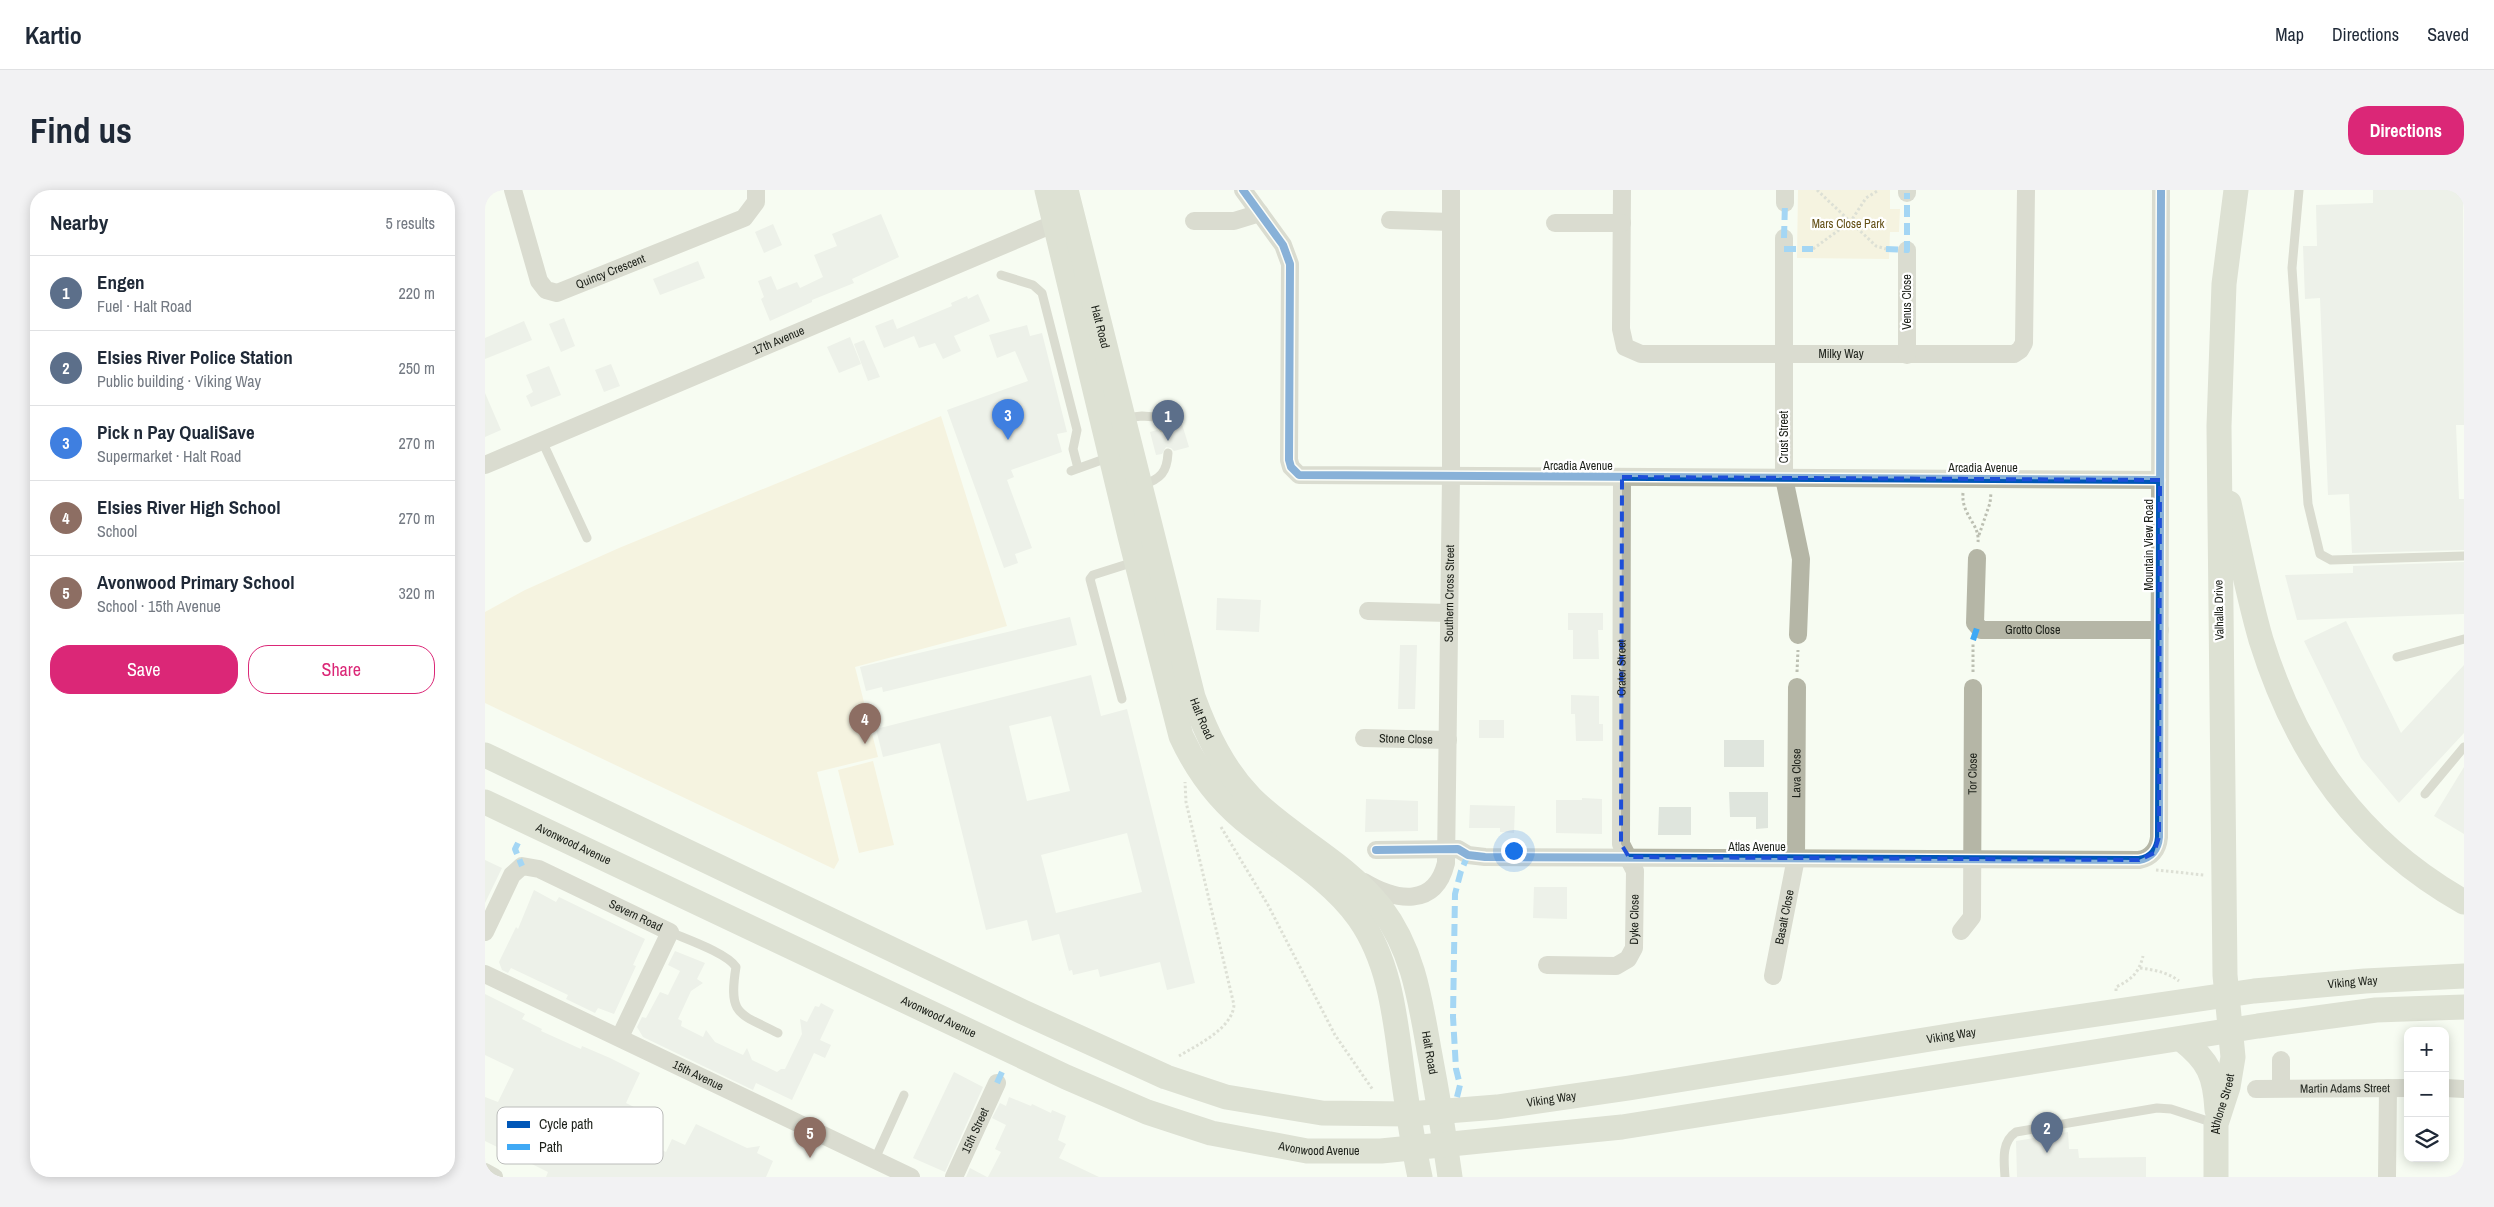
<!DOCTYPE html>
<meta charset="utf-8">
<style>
body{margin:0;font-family:"Archivo Narrow",sans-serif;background:#f2f2f3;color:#1f2937}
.controls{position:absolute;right:15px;bottom:15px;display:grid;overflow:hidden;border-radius:10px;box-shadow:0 2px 12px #0003}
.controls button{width:45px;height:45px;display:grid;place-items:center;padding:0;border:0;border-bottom:1px solid #e0e1e3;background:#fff;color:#1f2937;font:25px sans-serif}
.you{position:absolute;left:1028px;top:660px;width:18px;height:18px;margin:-12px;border:4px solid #fff;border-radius:50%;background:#1a73e8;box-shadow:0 0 0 8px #1a73e833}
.badge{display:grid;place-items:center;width:32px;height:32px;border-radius:50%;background:#db2777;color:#fff;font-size:16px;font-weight:700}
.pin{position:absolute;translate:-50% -41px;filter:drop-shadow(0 1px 2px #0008)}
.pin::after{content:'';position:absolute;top:26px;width:18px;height:15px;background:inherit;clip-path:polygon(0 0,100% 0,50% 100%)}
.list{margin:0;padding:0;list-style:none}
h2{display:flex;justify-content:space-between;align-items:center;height:65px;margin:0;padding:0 20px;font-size:21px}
h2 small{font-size:16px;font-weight:400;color:#747a83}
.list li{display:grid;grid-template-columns:32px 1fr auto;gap:15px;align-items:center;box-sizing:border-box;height:75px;padding:0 20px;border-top:1px solid #e0e1e3}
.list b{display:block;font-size:19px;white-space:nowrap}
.list p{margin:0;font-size:16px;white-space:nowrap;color:#747a83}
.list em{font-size:16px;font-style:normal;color:#747a83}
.actions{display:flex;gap:10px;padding:15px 20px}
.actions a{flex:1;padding:11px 0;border:1px solid #db2777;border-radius:20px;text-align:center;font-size:18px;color:#db2777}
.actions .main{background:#db2777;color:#fff}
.icon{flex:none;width:28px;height:28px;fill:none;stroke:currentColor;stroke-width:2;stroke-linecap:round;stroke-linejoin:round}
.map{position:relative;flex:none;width:1979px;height:987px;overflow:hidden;border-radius:20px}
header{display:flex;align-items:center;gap:30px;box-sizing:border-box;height:70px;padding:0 25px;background:#fff;border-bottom:1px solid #e0e1e3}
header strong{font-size:24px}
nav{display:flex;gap:28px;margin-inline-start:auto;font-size:18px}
.intro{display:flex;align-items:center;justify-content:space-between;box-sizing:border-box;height:120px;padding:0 30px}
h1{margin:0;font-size:35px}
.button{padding:12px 22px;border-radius:20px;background:#db2777;color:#fff;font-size:18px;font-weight:700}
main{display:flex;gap:30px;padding:0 30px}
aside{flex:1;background:#fff;border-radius:20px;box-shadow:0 2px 12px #0003}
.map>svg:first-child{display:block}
.green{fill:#f2e9c9}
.building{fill:#dfe5dd;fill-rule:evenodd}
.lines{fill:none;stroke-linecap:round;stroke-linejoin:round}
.path{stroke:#bcbfb2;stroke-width:3;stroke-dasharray:2.5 2.5;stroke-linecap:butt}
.lane{stroke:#b5b6a6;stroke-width:9}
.street{stroke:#b5b6a6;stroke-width:18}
.secondary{stroke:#bcc0ae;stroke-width:25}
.quiet{stroke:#3fa9f5;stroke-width:6;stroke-dasharray:12 6;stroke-linecap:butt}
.cycleway-casing{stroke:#fff;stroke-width:11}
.cycleway{stroke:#0057b8;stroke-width:8}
.marked{fill:none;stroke:#1d4ed8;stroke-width:4;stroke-dasharray:10 6;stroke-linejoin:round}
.labels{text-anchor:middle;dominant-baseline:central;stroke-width:4.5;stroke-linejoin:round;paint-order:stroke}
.park-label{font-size:12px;fill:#634f16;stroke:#fff}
.street-label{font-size:12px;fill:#1c2019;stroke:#fff}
.key{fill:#fff;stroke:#bbbcba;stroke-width:1}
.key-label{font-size:14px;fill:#1c2019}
</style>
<header>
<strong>Kartio</strong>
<nav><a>Map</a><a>Directions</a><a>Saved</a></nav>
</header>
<div class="intro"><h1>Find us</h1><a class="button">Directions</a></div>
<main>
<aside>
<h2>Nearby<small>5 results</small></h2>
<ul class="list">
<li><span class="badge" style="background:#5c6f8a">1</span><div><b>Engen</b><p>Fuel · Halt Road</p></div><em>220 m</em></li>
<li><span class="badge" style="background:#5c6f8a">2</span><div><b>Elsies River Police Station</b><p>Public building · Viking Way</p></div><em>250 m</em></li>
<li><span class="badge" style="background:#3f7fe0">3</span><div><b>Pick n Pay QualiSave</b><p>Supermarket · Halt Road</p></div><em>270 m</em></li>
<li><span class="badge" style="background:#8d6e63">4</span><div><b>Elsies River High School</b><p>School</p></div><em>270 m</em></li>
<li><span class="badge" style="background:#8d6e63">5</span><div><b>Avonwood Primary School</b><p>School · 15th Avenue</p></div><em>320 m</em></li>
</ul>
<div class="actions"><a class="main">Save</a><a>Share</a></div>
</aside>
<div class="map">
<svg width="1979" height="987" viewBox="0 0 1979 987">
<rect width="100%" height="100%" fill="#f7fcf2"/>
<g class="green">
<polygon points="1313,0 1405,0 1405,19 1415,19 1414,42 1405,42 1404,69 1312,68"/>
<polygon points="456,226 522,436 370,477 393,567 332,582 354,670 349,679 0,513 0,422 40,400 134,358"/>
<polygon points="388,571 409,655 374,663 353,580"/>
</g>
<g class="building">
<polygon points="1888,0 1978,0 1979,235 1971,235 1974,309 1979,309 1979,360 1867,363 1864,304 1843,305 1835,108 1820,109 1818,56 1832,56 1831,15 1888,13"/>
<polygon points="396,24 414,67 367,89 369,93 327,110 327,112 285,131 276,109 279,107 273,91 286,86 292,100 312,92 315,98 338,87 329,65 352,56 347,44"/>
<polygon points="288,34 297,55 279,63 270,42"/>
<polygon points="213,71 220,88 175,105 168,89"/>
<polygon points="493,104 505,131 469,146 476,161 458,169 450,153 434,158 429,146 399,158 390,136 408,129 412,139 467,116 466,113 482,106 483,109"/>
<polygon points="79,128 90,156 76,162 64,134"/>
<polygon points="39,131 47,150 0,169 0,148"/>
<polygon points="542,135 545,146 557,143 582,242 572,244 577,262 526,280 529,287 522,290 547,358 530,364 533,373 519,378 462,220 543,191 530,161 512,168 504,145"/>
<polygon points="365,147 376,174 354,183 342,157"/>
<polygon points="379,150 395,187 383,191 369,154"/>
<polygon points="126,174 135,196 119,202 110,180"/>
<polygon points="64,176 76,205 46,217 41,206 48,202 41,185"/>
<polygon points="0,203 16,240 0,247"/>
<polygon points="697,234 704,257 689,261 686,258 681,257 677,264 671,265 665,242 672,240 679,244 683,241 684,237"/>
<polygon points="1979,372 1979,424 1812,430 1800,385 1868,383 1868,376"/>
<polygon points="732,408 776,410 774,442 731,440"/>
<polygon points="1083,423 1118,423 1118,440 1113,440 1114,469 1088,469 1088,440 1083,440"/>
<polygon points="585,427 592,455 398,502 397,497 381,501 375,477"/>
<polygon points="1861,431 1916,543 1979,475 1979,543 1914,613 1876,568 1819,451"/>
<polygon points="915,455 932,455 930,519 913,519"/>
<path d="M 606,485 L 616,526 L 642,519 L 710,793 L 682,800 L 675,772 L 615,787 L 613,779 L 588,785 L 587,780 L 584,781 L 574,744 L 547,751 L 542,730 L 501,740 L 455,553 L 398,567 L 391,539 ZM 566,526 L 585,601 L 542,611 L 524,536 ZM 642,643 L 657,702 L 571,723 L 556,665 Z"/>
<polygon points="1086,505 1114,506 1114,534 1118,534 1118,551 1091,551 1090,524 1086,524"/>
<rect x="994" y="530" width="25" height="18"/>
<rect x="1239" y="550" width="40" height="27"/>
<polygon points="1979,577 1979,644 1949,626"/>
<polygon points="1244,602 1283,602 1283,638 1271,639 1271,627 1245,627"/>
<polygon points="1097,608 1117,609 1117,644 1071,643 1071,610 1097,610"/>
<polygon points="881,609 933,611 933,641 880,642"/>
<polygon points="985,615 1030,616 1029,643 1015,642 1015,638 984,638"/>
<polygon points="1174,617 1206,617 1206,645 1173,645"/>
<polygon points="0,670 17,678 0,713"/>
<polygon points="1049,697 1082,697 1082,729 1048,728"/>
<polygon points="49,700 71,712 74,707 160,749 148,775 151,776 129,824 113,818 110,823 81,809 83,805 26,778 23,783 17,780 14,772 31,737 33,739"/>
<polygon points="190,761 220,773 212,789 218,793 206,801 193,829 197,831 196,836 218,847 221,840 230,852 258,865 262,858 267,870 292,882 296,879 300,879 317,844 315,829 322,832 330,816 334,817 336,813 349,820 335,850 346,855 340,868 329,863 307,910 271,893 268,900 158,847 152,837 157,827 161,828 175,802 183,805 195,781 183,775"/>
<polygon points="0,804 40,824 37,829 57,839 56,841 96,859 97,856 125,868 155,883 141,913 149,917 131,952 169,970 174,959 181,962 187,949 200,955 211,934 262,958 275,956 272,963 288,971 281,987 61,987 63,982 0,951 0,907 13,912 29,879 0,865"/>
<polygon points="469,882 498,897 460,982 428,968"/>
<polygon points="524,907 546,916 547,914 566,923 567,920 581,926 573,950 581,954 574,968 614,987 503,987 516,962 510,959 521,935 507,928 515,913 521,916"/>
<polygon points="1583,942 1584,959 1593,959 1594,968 1661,967 1661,987 1532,987 1531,951"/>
<polygon points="485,978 502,987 481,987"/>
</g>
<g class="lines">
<g class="path">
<polyline points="1332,0 1391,56 1401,59"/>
<polyline points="1328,59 1366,31 1381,8 1394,0"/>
<path d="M 1478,303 C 1476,325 1495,334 1493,352"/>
<polyline points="1494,345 1505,313 1506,303"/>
<polyline points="1312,482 1313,460"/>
<polyline points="1488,482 1488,453"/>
<polyline points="736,637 783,715 850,845 888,900"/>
<polyline points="1671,680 1719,685"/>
<path d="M 1655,778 C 1670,780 1682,782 1694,791"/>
<path d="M 1631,801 L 1631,797 C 1646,790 1654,783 1658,766"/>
<path d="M 694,866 C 712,855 747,839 749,815 L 701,612 L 700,592"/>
</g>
<g class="lane">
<polyline points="1814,0 1807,78 1823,314 1835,364 1846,370 1979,366"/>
<polyline points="516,85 548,95 557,103 592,240 588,259 593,278"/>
<polyline points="639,228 657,226 670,227 678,238"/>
<polyline points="57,251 102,348"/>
<polyline points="586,281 625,267"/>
<path d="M 657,295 C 676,289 682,282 683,263"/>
<polyline points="1912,467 1979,449"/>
<polyline points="637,509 605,389 608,385 649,372"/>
<polyline points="1940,604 1979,557"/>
<path d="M 185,742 C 201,749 242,763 251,777 C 243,826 254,823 293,843"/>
<polyline points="390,969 419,905"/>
<path d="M 1520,987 C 1519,971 1516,952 1531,942 L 1672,918 L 1686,919 L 1729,933"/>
</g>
<g class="street">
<path id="s1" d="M 28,0 L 54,91 L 61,100 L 72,103 L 259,28 L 271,12 L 271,0"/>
<polyline points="758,0 798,55 805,74 804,270 806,277 814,285 1675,290"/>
<path id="s2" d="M 1137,0 L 1136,139 L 1140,157 L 1156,164 L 1529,164 L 1535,160 L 1539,153 L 1541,0"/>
<polyline points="1300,0 1300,13"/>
<polyline points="1422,0 1422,3"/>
<polyline points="905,30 966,32"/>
<polyline points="709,31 749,31 775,23"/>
<polyline points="1070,33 1137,33"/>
<polyline points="1299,48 1299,288 1316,369 1313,445"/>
<polyline points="1422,165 1422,60"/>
<path id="s3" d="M 0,275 L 580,29"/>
<path id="s4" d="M 1492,368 L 1490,433 L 1496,440 L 1675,440"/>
<polyline points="883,421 964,423"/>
<path id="s5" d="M 879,548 L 963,550"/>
<path d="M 891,660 L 973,659 L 983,665 L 1000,667 L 1654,670 C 1666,668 1673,660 1674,647 L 1676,0"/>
<path id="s6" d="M 879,692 C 911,711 950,718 961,673 L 966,287 L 966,0"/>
<path id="s7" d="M 1476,741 L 1487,727 L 1488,498"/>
<path id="s8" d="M 0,742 L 27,685 L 37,676 L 54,679 L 185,742 L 135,847"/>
<path id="s9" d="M 1062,775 L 1131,776 L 1143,769 L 1149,758 L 1150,681 L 1136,654 L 1137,287"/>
<path id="s10" d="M 0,784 L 426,987"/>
<path id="s11" d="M 1288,786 L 1311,668 L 1312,497"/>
<polyline points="1796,870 1796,898"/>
<polyline points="1960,898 1979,899"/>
<path id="s12" d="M 1771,899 L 1923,898"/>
<polyline points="0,982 9,987"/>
<path id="s13" d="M 469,987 L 512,893"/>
<polyline points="1902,987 1903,898"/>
</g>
<g class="secondary">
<path d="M 562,0 L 645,346 L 696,546 C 713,583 736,613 768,637 C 804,665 847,690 874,728 C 905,772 910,827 917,879 C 922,915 927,951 935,987"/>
<path id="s14" d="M 581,0 L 708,507 C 722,545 738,579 766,608 C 806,648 861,673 896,718 C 928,760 935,809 944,860 C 952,902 959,944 965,987"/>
<path d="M 1744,313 C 1754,358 1763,405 1776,450 C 1812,565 1873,652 1979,712"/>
<path id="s15" d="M 0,565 L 538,822 L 681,887 L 741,907 L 837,923 L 924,924 L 1012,917 L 1144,898 L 1476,844 L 1769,801 L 1880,791 L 1979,786"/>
<path id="s16" d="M 0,612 L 581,887 L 662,922 L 726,943 L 822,961 L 896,961 L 1137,937 L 1773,836 L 1891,820 L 1979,817"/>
<path d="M 1696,849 C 1724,871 1730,885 1732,920"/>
<path id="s17" d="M 1731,987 L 1731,934 L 1743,897 L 1748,867 L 1740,785 L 1734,236 L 1739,94 L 1751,0"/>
</g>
<g class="quiet">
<polyline points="1299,48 1300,13"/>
<polyline points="1299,59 1328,59"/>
<polyline points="1401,59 1422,60 1422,3"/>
<polyline points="1488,450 1492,438"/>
<polyline points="33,653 30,659 37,676"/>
<polyline points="512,893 517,882"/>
<polyline points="972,907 975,895 971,879 968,827 970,704 976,681 983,665"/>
</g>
<defs>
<g id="cycleway">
<polyline points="758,0 798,55 805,74 804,270 806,277 814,285 1675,290"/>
<path d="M 891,660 L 973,659 L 983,665 L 1000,667 L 1654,670 C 1666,668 1673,660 1674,647 L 1676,0"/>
</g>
</defs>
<use href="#cycleway" class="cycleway-casing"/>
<use href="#cycleway" class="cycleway"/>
</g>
<path d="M0 0H1979V987H0ZM 1137,287 L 1675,290 L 1674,647 L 1669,663 L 1654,670 L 1144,667 L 1136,654 Z" fill="#f7fcf2" fill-opacity=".55" fill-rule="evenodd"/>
<path class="marked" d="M 1137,287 L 1675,290 L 1674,647 L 1669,663 L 1654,670 L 1144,667 L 1136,654 Z"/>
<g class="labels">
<g class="park-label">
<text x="1363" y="34">Mars Close Park</text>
</g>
<g class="street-label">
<text stroke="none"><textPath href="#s1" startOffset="175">Quincy Crescent</textPath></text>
<text transform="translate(1422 112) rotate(-90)">Venus Close</text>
<text stroke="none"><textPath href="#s14" startOffset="141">Halt Road</textPath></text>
<text stroke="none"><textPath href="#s3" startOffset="319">17th Avenue</textPath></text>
<text stroke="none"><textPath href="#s2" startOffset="375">Milky Way</textPath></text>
<text transform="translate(1299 247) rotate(-90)">Crust Street</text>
<text x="1093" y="276">Arcadia Avenue</text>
<text x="1498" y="278">Arcadia Avenue</text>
<text transform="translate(1664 355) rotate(-90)">Mountain View Road</text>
<text stroke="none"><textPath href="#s6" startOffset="372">Southern Cross Street</textPath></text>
<text transform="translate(1734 420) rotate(-91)">Valhalla Drive</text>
<text stroke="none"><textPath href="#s4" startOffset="126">Grotto Close</textPath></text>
<text stroke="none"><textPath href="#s9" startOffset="379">Crater Street</textPath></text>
<text stroke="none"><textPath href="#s14" startOffset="546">Halt Road</textPath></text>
<text stroke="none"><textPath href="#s5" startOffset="42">Stone Close</textPath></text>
<text stroke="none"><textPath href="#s11" startOffset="205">Lava Close</textPath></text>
<text stroke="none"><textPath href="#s7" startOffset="161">Tor Close</textPath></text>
<text stroke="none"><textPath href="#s16" startOffset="98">Avonwood Avenue</textPath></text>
<text x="1272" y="657">Atlas Avenue</text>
<text stroke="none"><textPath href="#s8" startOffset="201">Severn Road</textPath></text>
<text stroke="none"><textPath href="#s11" startOffset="60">Basalt Close</textPath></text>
<text stroke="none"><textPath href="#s9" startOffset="124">Dyke Close</textPath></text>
<text stroke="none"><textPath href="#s15" startOffset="1954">Viking Way</textPath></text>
<text stroke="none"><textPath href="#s16" startOffset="502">Avonwood Avenue</textPath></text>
<text stroke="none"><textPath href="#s15" startOffset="1549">Viking Way</textPath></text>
<text stroke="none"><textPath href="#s14" startOffset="965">Halt Road</textPath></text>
<text stroke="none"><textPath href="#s10" startOffset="236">15th Avenue</textPath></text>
<text stroke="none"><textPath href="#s12" startOffset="89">Martin Adams Street</textPath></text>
<text stroke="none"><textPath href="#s15" startOffset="1144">Viking Way</textPath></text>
<text stroke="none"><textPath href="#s17" startOffset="74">Athlone Street</textPath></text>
<text stroke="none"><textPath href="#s13" startOffset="51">15th Street</textPath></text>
<text stroke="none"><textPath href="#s16" startOffset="908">Avonwood Avenue</textPath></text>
</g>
</g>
<rect x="12" y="917" width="166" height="57" rx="8" class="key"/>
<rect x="22" y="931" width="23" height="7" fill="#0057b8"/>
<rect x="22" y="954" width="23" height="6" fill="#3fa9f5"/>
<g class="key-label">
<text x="54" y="939">Cycle path</text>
<text x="54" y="962">Path</text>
</g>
</svg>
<div class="controls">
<button>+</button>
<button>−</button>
<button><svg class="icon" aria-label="layers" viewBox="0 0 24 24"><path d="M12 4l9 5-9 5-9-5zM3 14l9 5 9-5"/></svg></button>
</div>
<div class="you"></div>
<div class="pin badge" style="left:683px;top:251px;background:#5c6f8a">1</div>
<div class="pin badge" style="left:1562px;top:963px;background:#5c6f8a">2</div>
<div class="pin badge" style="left:523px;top:250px;background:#3f7fe0">3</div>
<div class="pin badge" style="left:380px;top:554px;background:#8d6e63">4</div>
<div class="pin badge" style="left:325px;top:968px;background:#8d6e63">5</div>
</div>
</main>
